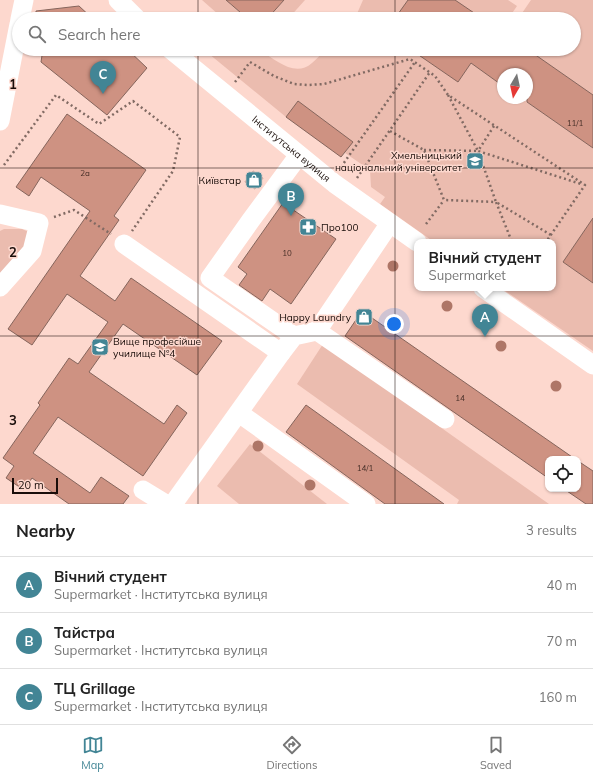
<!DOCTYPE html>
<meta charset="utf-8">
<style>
body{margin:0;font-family:Mulish,sans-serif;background:#f2f2f2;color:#222}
.controls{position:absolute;right:12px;bottom:12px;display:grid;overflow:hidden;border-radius:8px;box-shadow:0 1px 3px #0004}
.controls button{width:36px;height:36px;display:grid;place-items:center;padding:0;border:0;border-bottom:1px solid #e0e0e0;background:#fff;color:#222;font:20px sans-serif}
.compass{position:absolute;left:497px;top:68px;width:36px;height:36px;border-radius:50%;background:#fff;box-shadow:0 1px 3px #0004;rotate:189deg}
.scale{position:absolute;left:12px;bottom:10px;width:46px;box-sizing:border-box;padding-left:4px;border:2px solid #190d09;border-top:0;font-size:11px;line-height:14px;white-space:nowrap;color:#190d09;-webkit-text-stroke:3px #fdd8ce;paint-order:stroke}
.you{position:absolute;left:394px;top:324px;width:14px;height:14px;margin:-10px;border:3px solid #fff;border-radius:50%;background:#1a73e8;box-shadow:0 0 0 6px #1a73e833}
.badge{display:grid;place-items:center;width:26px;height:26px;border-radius:50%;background:#428595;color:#fff;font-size:13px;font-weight:700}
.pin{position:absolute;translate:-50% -33px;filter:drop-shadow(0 1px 2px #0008)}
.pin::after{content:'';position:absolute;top:21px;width:14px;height:12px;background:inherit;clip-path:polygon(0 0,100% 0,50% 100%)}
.popup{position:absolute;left:414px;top:239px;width:142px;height:52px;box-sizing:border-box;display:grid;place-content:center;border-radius:8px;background:#fff;filter:drop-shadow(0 1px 3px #0005);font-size:13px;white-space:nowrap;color:#767676}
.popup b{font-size:15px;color:#222}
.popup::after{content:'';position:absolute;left:50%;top:100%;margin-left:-8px;border:8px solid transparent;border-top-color:#fff}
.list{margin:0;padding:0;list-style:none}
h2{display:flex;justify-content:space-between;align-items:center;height:52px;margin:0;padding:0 16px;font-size:17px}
h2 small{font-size:13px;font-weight:400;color:#767676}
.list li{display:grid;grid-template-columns:26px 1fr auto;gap:12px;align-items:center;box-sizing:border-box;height:56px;padding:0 16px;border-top:1px solid #e0e0e0}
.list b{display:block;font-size:15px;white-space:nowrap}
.list p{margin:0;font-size:13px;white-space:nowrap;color:#767676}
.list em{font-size:13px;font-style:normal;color:#767676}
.icon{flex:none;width:22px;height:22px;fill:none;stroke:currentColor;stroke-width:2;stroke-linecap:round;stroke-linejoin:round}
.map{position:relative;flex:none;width:593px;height:504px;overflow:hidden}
.search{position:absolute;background:#fff;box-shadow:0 1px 3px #0004;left:12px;right:12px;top:12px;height:44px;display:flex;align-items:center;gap:10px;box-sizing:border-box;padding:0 14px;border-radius:22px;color:#767676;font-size:15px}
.sheet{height:220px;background:#fff}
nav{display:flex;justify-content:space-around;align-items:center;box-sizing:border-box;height:56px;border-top:1px solid #e0e0e0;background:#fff;font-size:11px;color:#767676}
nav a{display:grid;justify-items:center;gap:2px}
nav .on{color:#428595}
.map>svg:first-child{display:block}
.green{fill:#ebbcaf}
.building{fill:#ce9282;stroke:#85655c}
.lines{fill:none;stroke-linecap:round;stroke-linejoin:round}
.path{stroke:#816a63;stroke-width:2.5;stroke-dasharray:2 3;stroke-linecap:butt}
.minor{stroke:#fff;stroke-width:19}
.tree{fill:#ae7667}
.grid{fill:none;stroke:#190d09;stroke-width:1;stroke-opacity:0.55}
.labels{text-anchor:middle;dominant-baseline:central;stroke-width:3;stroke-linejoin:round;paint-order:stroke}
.number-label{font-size:8px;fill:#462e27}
.street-label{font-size:10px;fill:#190d09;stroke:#fdd8ce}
.poi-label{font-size:10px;fill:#190d09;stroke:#fdd8ce;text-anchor:end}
.grid-label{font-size:13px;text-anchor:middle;font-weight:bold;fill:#190d09;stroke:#fdd8ce;stroke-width:3;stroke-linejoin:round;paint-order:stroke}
</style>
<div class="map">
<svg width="593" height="504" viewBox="0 0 593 504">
<rect width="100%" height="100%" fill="#fdd8ce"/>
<g class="green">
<polygon points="202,0 233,0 230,4 248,19 215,19 219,15"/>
<polygon points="284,0 305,0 288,19 267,19"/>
<polygon points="363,0 408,0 399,14 406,19 353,19 356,16"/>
<polygon points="455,0 508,0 517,6 508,19 483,19"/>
<polygon points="531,0 593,0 593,95 527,49 574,49 574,19 518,19"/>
<path d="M 203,49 L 262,49 L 261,51 C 276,60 295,78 312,63 C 317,59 321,54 325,49 L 410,49 L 458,82 L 471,63 L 503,86 L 503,98 L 521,98 L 593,148 L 593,218 L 563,262 L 593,283 L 593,351 L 501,288 L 553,288 L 553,242 L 434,242 L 380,204 L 385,197 L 371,187 L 370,170 L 345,153 L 352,142 L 298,101 L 286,117 Z"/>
<polygon points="4,229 22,229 31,233 32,243 0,281 0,231"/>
<polygon points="323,344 549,504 457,504 459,500 297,384"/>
<polygon points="250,444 327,504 239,504 217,486"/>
</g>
<g class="building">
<polygon points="226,0 284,0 267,19 248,19"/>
<polygon points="408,0 455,0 483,19 406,19 398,14"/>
<polygon points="79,6 93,19 36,19 36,11"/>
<polygon points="43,49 127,49 147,68 107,115 41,62"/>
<polygon points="410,49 527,49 593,95 593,148 527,102 527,74 503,74 503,86 471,63 458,82"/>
<polygon points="298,101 353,142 341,157 286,117"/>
<polygon points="67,114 146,170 114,216 119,220 80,276 115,301 131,278 222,341 197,375 123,324 89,372 164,424 177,405 187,413 143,476 58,417 33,453 90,493 101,477 129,496 123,504 69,504 32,478 24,490 6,478 14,466 3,458 40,405 38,403 69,358 78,364 108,322 67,294 32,345 8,329 90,211 41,177 29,196 16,187"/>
<polygon points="253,171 263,178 255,189 245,182"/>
<polygon points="283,203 336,239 291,304 270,289 262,301 239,285 247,274 238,267"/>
<polygon points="593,218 593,283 563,262"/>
<polygon points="362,311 575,459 548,459 548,478 345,336"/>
<polygon points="306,405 444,504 385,504 286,432"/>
<polygon points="578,461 593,471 593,504 586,504 564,489 578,489"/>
</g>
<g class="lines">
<g class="path">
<polyline points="235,82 250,62 274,76 294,84 308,85 324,84 410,59 435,76 448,95 585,185 546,242"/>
<polyline points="448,95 478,151"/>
<polyline points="494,126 478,151 581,184"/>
<polyline points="390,131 424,150 444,200 496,202 512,242"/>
<polyline points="424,150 478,151 496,202 551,235"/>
<polyline points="4,165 56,95 99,124 133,101 180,137 173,171 132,231"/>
<polyline points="341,167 415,62"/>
<polyline points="357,178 430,72"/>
<polyline points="54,217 74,210 111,234"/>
<polyline points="426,224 444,200"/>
</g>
<g class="minor">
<polyline points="118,0 137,19"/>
<polyline points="20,19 24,0"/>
<path id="s1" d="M 170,49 L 335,184 L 417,242"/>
<polyline points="0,121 19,24"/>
<polyline points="0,214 39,223 32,251 0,287"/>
<polyline points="124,244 281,353 294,336 317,331 390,223"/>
<polyline points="483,288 593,365"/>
<polyline points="317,331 445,419"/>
<polyline points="294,336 210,278 251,220 299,155"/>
<polyline points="239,413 366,504"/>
<polyline points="143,490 166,504"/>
<polyline points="173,504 281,353"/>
</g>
</g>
<g class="tree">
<circle cx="393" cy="266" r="5.5"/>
<circle cx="447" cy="306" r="5.5"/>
<circle cx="501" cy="346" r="5.5"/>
<circle cx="556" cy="386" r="5.5"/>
<circle cx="258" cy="446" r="5.5"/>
<circle cx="310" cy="485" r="5.5"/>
</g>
<path class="grid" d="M 198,0 L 198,19M 395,0 L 395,19M 198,49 L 198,504M 395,49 L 395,504M 0,168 L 593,168M 0,336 L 593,336"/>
<defs>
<symbol id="university-square" viewBox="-11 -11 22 22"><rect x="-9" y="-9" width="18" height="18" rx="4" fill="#428595" stroke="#fdd8ce"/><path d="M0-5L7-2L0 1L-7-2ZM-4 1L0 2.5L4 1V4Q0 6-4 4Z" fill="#fff"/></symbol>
<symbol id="shop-square" viewBox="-11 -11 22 22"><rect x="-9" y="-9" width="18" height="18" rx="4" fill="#428595" stroke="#fdd8ce"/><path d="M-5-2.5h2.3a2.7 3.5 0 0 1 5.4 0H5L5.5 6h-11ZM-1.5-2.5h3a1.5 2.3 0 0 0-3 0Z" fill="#fff"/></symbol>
<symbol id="pharmacy-square" viewBox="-11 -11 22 22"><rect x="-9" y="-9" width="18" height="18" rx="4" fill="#428595" stroke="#fdd8ce"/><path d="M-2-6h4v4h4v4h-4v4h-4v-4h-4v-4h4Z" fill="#fff"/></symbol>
</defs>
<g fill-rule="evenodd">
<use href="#university-square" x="465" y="151" width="20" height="20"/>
<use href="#shop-square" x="244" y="170" width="20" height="20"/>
<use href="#pharmacy-square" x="298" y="217" width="20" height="20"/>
<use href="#shop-square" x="354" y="307" width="20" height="20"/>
<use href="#university-square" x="90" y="337" width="20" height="20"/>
</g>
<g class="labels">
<g class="number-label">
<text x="575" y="123">11/1</text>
<text x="85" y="173">2а</text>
<text x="287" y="253">10</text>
<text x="460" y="398">14</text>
<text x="365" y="468">14/1</text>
</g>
<g class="street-label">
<text stroke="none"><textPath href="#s1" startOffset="157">Інститутська вулиця</textPath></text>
</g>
<g class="poi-label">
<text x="462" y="155">Хмельницький<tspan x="462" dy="12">національний університет</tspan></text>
<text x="241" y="180">Київстар</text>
<text x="321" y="227" text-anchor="start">Про100</text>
<text x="351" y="317">Happy Laundry</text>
<text x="113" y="341" text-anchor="start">Вище професійше<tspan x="113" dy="12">училище №4</tspan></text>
</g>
</g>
<g class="grid-label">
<text x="13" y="89">1</text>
<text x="13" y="257">2</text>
<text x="13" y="425">3</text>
</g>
</svg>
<div class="controls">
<button><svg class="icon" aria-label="locate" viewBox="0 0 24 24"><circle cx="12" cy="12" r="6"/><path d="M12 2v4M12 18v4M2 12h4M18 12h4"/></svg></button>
</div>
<svg class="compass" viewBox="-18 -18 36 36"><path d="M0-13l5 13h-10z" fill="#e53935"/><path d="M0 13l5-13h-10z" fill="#767676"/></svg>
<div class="scale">20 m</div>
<div class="you"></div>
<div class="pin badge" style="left:485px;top:337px">A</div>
<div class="popup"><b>Вічний студент</b>Supermarket</div>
<div class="pin badge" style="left:291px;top:216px">B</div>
<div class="pin badge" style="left:103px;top:94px">C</div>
<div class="search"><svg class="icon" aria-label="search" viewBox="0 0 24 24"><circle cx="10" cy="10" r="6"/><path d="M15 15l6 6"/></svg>Search here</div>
</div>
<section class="sheet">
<h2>Nearby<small>3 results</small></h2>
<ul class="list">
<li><span class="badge">A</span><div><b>Вічний студент</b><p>Supermarket · Інститутська вулиця</p></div><em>40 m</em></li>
<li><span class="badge">B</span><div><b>Тайстра</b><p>Supermarket · Інститутська вулиця</p></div><em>70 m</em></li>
<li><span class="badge">C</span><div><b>ТЦ Grillage</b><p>Supermarket · Інститутська вулиця</p></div><em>160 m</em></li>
</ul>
</section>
<nav>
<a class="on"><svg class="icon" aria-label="map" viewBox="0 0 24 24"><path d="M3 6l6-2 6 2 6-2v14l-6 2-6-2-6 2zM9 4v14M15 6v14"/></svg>Map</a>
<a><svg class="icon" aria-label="directions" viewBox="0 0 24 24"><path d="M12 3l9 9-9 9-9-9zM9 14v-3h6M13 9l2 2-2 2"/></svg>Directions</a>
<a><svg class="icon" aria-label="saved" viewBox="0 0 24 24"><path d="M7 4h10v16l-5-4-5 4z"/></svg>Saved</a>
</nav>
